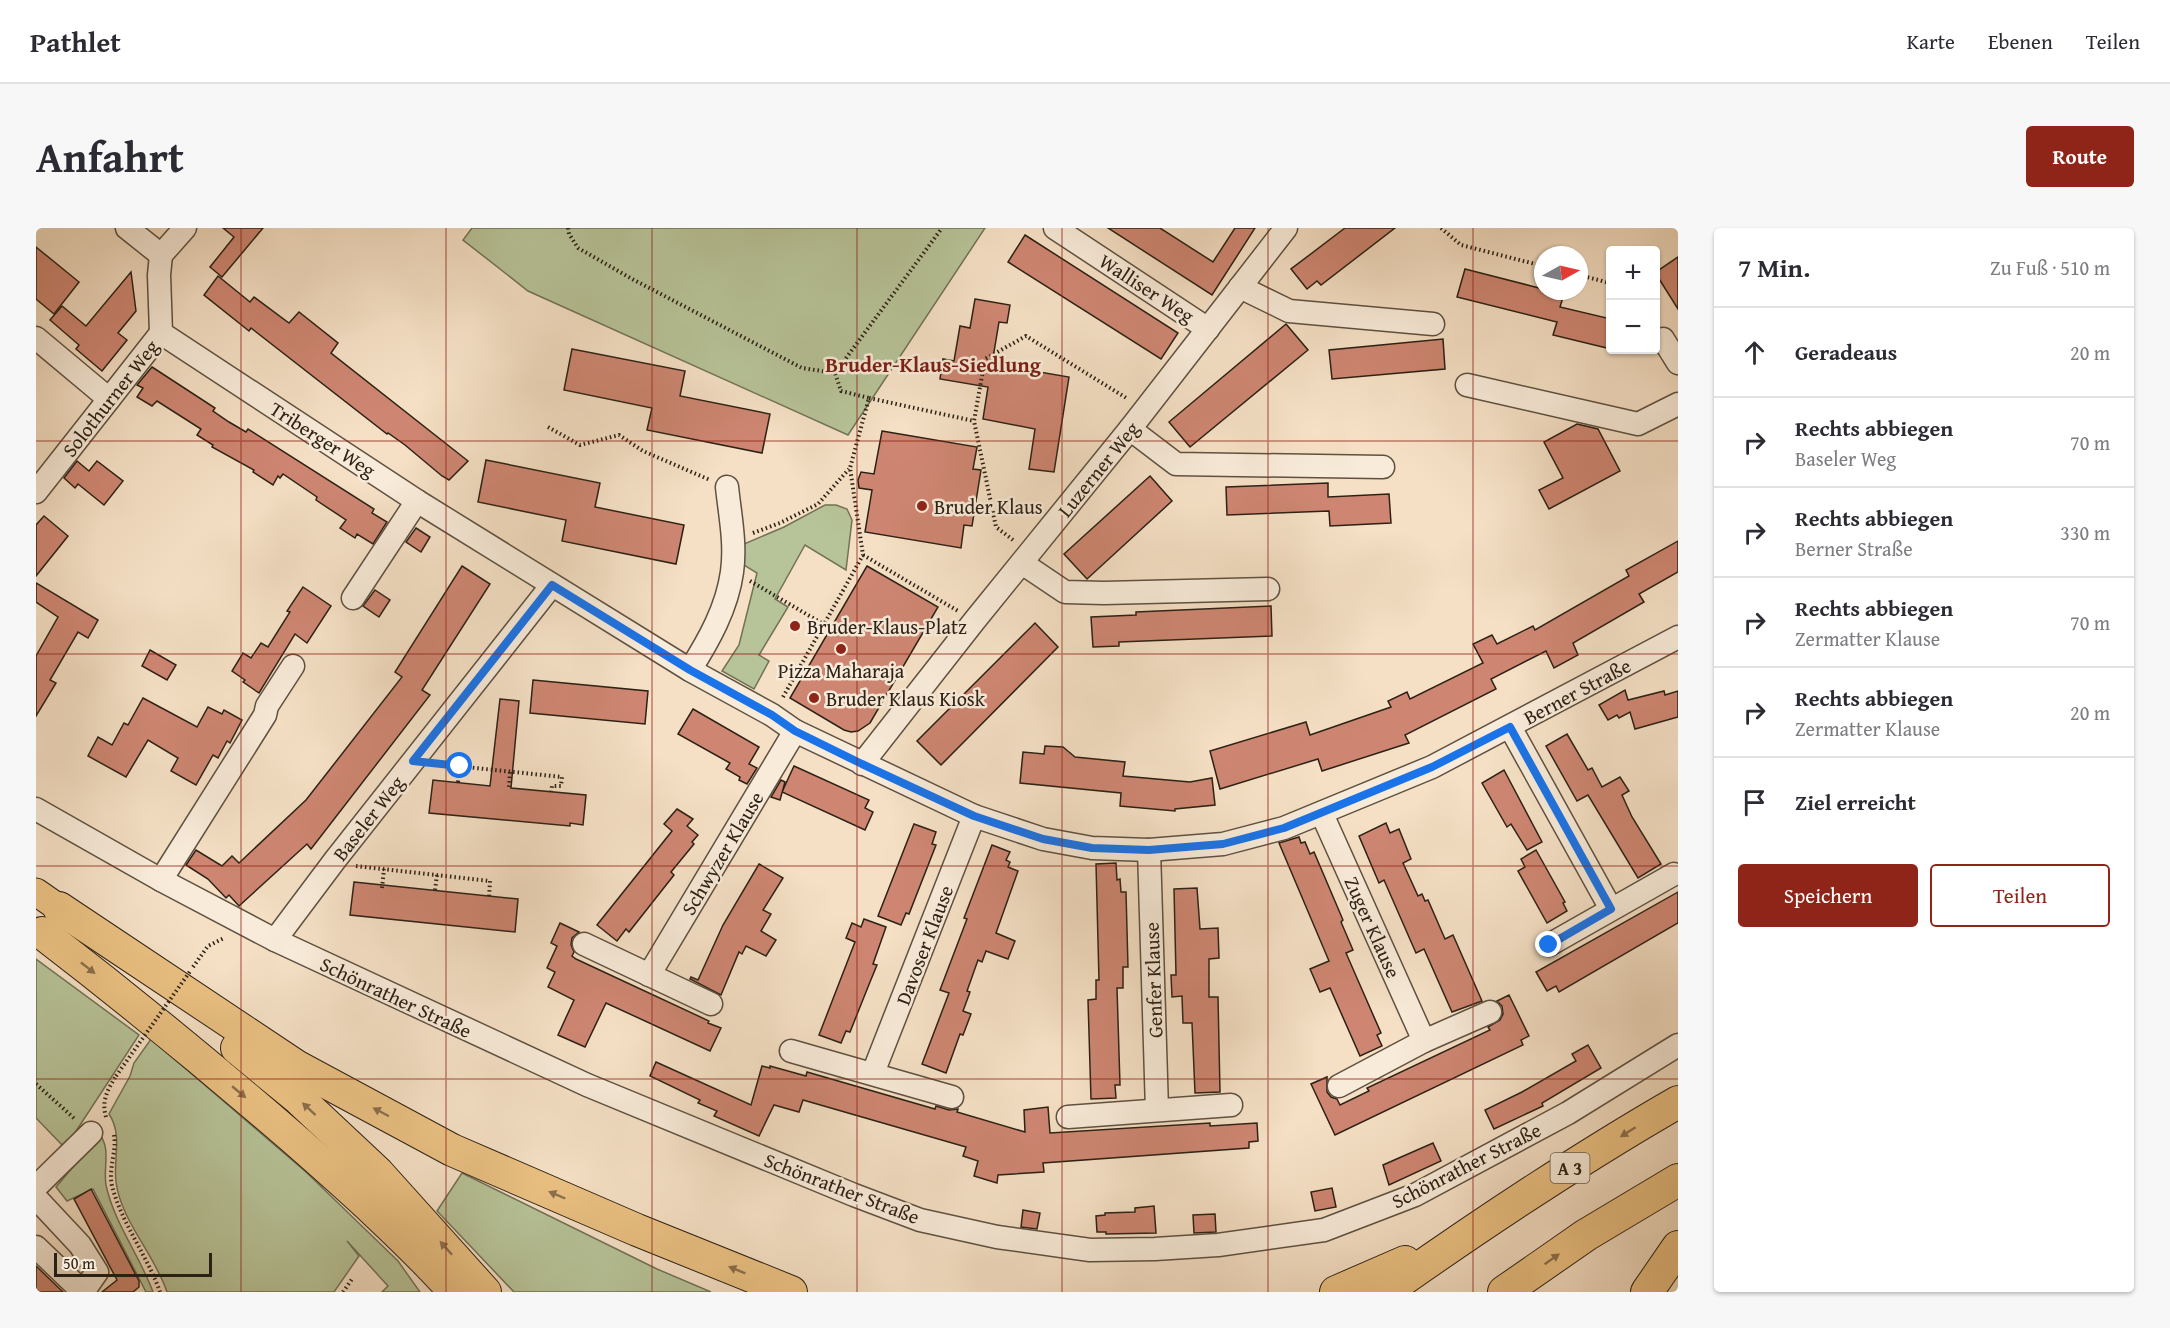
<!DOCTYPE html>
<html lang="de">
<meta charset="utf-8">
<style>
body{margin:0;font-family:"Gentium Book Plus",serif;background:#f7f7f7;color:#2b2b33}
.controls{position:absolute;right:18px;top:18px;display:grid;overflow:hidden;border-radius:6px;box-shadow:0 2px 4px #0004}
.controls button{width:54px;height:54px;display:grid;place-items:center;padding:0;border:0;border-bottom:2px solid #e1e1e2;background:#fff;color:#2b2b33;font:30px sans-serif}
.compass{position:absolute;left:1498px;top:18px;width:54px;height:54px;border-radius:50%;background:#fff;box-shadow:0 2px 4px #0004;rotate:82deg}
.scale{position:absolute;left:18px;bottom:15px;width:158px;box-sizing:border-box;padding-left:6px;border:3px solid #2c2115;border-top:0;font-size:16px;line-height:21px;white-space:nowrap;color:#2c2115;-webkit-text-stroke:4px #f8ebd9;paint-order:stroke}
.stop{position:absolute;width:18px;height:18px;margin:-14px;border:4px solid #1a73e8;border-radius:50%;background:#fff}
.stop.end{background:#1a73e8;border-color:#fff;box-shadow:0 2px 6px #0008}
.list{margin:0;padding:0;list-style:none}
h2{display:flex;justify-content:space-between;align-items:center;height:78px;margin:0;padding:0 24px;font-size:26px}
h2 small{font-size:20px;font-weight:400;color:#7c7c81}
.list li{display:grid;grid-template-columns:39px 1fr auto;gap:18px;align-items:center;box-sizing:border-box;height:90px;padding:0 24px;border-top:2px solid #e1e1e2}
.list b{display:block;font-size:22px;white-space:nowrap}
.list p{margin:0;font-size:20px;white-space:nowrap;color:#7c7c81}
.list em{font-size:20px;font-style:normal;color:#7c7c81}
.actions{display:flex;gap:12px;padding:18px 24px}
.actions a{flex:1;padding:14px 0;border:2px solid #8f2418;border-radius:6px;text-align:center;font-size:21px;color:#8f2418}
.actions .main{background:#8f2418;color:#fff}
.icon{flex:none;width:33px;height:33px;fill:none;stroke:currentColor;stroke-width:2;stroke-linecap:round;stroke-linejoin:round}
.map{position:relative;flex:none;width:1642px;height:1064px;overflow:hidden;border-radius:6px}
header{display:flex;align-items:center;gap:36px;box-sizing:border-box;height:84px;padding:0 30px;background:#fff;border-bottom:2px solid #e1e1e2}
header strong{font-size:28px}
nav{display:flex;gap:33px;margin-inline-start:auto;font-size:21px}
.intro{display:flex;align-items:center;justify-content:space-between;box-sizing:border-box;height:144px;padding:0 36px}
h1{margin:0;font-size:42px}
.button{padding:15px 27px;border-radius:6px;background:#8f2418;color:#fff;font-size:21px;font-weight:700}
main{display:flex;gap:36px;padding:0 36px}
aside{flex:1;background:#fff;border-radius:6px;box-shadow:0 2px 4px #0004}
.map>svg:first-child{display:block}
.green{fill:#b7c398;stroke:#727256;stroke-width:1.5}
.building{fill:#ce8672;stroke:#2c2115;stroke-width:1.5}
.lines{fill:none;stroke-linecap:round;stroke-linejoin:round}
.minor-casing{stroke:#5e5141;stroke-width:25}
.major-casing{stroke:#2c2115;stroke-width:29}
.highway-casing{stroke:#2c2115;stroke-width:34}
.path{stroke:#2c2115;stroke-width:4;stroke-dasharray:1.5 3;stroke-linecap:butt}
.minor{stroke:#f8ebd9;stroke-width:22}
.major{stroke:#eac082;stroke-width:27}
.highway{stroke:#eac082;stroke-width:32}
.path-bridge{stroke:#2c2115;stroke-width:4;stroke-dasharray:1.5 3;stroke-linecap:butt}
.oneway{fill:#8b704c}
.route{stroke:#1a73e8;stroke-width:8}
.grid{fill:none;stroke:#8f2418;stroke-width:1.5;stroke-opacity:0.55}
.poi-dot{fill:#8f2418;stroke:#f8ebd9;stroke-width:2}
.labels{text-anchor:middle;dominant-baseline:central;stroke-width:5;stroke-linejoin:round;paint-order:stroke}
.shield{fill:#f8ebd9;stroke:#695e50;stroke-width:1.5}
.shield-label{font-size:18px;font-weight:bold;fill:#2c2115}
.street-label{font-size:20px;fill:#2c2115;stroke:#f8ebd9}
.poi-label{font-size:20px;fill:#2c2115;stroke:#f8ebd9;text-anchor:start}
.neighbourhood-label{font-size:21px;font-weight:bold;fill:#7a1f14;stroke:#f8ebd9}
</style>
<header>
<strong>Pathlet</strong>
<nav><a>Karte</a><a>Ebenen</a><a>Teilen</a></nav>
</header>
<div class="intro"><h1>Anfahrt</h1><a class="button">Route</a></div>
<main>
<div class="map">
<svg width="1642" height="1064" viewBox="0 0 1642 1064">
<rect width="100%" height="100%" fill="#f5e0c5"/>
<filter id="stains"><feTurbulence type="fractalNoise" baseFrequency=".00333" numOctaves="4"/><feColorMatrix values="0 0 0 0 .2 0 0 0 0 .09 0 0 0 0 .02 0 0 0 .5 -.17"/></filter>
<radialGradient id="worn" r=".72"><stop offset=".6" stop-color="#630" stop-opacity="0"/><stop offset="1" stop-color="#630" stop-opacity=".3"/></radialGradient>
<g class="green">
<polygon points="436,0 949,0 812,207 492,63 427,12"/>
<polygon points="789,277 800,277 811,281 816,292 810,342 769,317 739,371 752,379 723,427 733,433 718,461 686,443 703,417 721,345 703,334 708,316 748,299"/>
<polygon points="0,731 103,807 29,920 0,890"/>
<path d="M 115,811 L 270,944 L 362,1033 L 384,1064 L 346,1064 L 352,1058 L 311,1013 L 323,1028 L 298,1064 L 131,1064 C 119,1027 85,993 80,954 C 77,931 87,907 73,886 L 94,848 L 98,835 Z"/>
<path d="M 64,907 C 75,921 67,940 70,957 C 78,995 104,1028 117,1064 L 110,1064 L 57,961 L 31,973 L 20,959 Z"/>
<polygon points="426,945 621,1041 675,1064 478,1064 401,983"/>
</g>
<g class="building">
<polygon points="187,0 227,0 186,49 174,39 198,9"/>
<polygon points="1072,0 1124,0 1177,34 1199,0 1219,0 1176,67"/>
<polygon points="1309,0 1359,0 1285,57 1281,53 1271,61 1255,41"/>
<polygon points="989,7 1142,105 1125,131 972,34"/>
<polygon points="0,19 43,54 18,86 0,71"/>
<polygon points="1642,29 1642,81 1620,46 1620,44"/>
<polygon points="1429,41 1507,61 1507,63 1528,66 1524,79 1575,91 1575,121 1517,107 1521,94 1421,69"/>
<polygon points="95,44 100,83 82,105 91,112 66,143 40,121 43,117 14,92 26,78 50,98"/>
<polygon points="182,48 214,74 218,69 253,95 263,84 302,115 295,125 432,233 413,252 406,248 369,217 352,205 351,206 215,100 213,103 168,67"/>
<polygon points="939,71 974,77 971,95 963,94 956,136 1033,149 1018,244 993,241 999,201 947,191 952,159 904,151 907,131 918,133 924,98 934,100"/>
<polygon points="1250,96 1272,122 1154,219 1133,194"/>
<polygon points="1407,111 1409,141 1296,151 1293,122"/>
<polygon points="536,121 649,143 644,168 734,186 726,225 611,202 616,180 528,162"/>
<polygon points="116,139 179,180 177,183 193,194 210,204 212,201 338,281 336,285 351,294 337,316 321,306 319,310 304,300 310,292 280,272 281,269 247,246 244,250 242,248 237,257 217,244 218,242 176,219 177,217 161,207 165,201 121,173 116,178 101,169 107,160 101,157"/>
<polygon points="1541,196 1562,201 1584,243 1513,281 1503,262 1527,250 1508,214"/>
<polygon points="846,203 941,219 937,241 945,242 936,298 928,297 925,320 829,304 836,262 823,260 822,252 825,244 838,246"/>
<polygon points="450,232 564,255 559,279 648,297 640,336 526,313 530,292 442,274"/>
<polygon points="41,233 53,243 61,233 87,253 68,277 42,256 39,260 28,250"/>
<polygon points="1114,248 1136,273 1051,351 1028,326"/>
<polygon points="1292,255 1292,269 1353,266 1355,295 1294,298 1293,283 1191,287 1190,259"/>
<polygon points="8,288 32,308 0,348 0,297"/>
<polygon points="380,300 394,309 385,324 370,314"/>
<polygon points="1642,313 1642,344 1603,366 1608,374 1537,415 1542,427 1518,440 1510,423 1455,451 1460,461 1369,507 1373,515 1286,543 1282,531 1184,561 1174,523 1270,494 1274,507 1355,479 1352,473 1371,464 1374,471 1447,435 1437,416 1456,407 1461,416 1497,398 1499,402 1593,348 1590,342"/>
<polygon points="426,338 454,356 386,462 394,467 275,621 271,616 203,678 193,667 190,670 172,651 150,637 160,622 186,638 196,628 203,635 270,572 366,449 359,444"/>
<polygon points="831,338 902,379 834,495 822,503 815,504 808,502 754,470"/>
<polygon points="0,355 62,392 52,410 42,404 14,452 20,455 0,488 0,428 22,389 0,374"/>
<polygon points="267,359 295,378 271,415 259,406 223,465 207,454 209,452 196,443 207,425 215,430 225,415 232,419 254,384 251,383"/>
<polygon points="339,362 354,372 343,389 327,378"/>
<polygon points="1235,378 1236,408 1083,414 1083,418 1057,419 1055,389 1100,387 1100,384"/>
<polygon points="999,395 1022,419 905,537 881,513"/>
<polygon points="114,422 140,437 131,452 106,438"/>
<polygon points="497,452 612,463 609,496 494,485"/>
<polygon points="1589,462 1592,472 1628,463 1629,467 1642,463 1642,489 1599,501 1594,484 1583,490 1581,487 1572,492 1563,477"/>
<polygon points="107,470 161,499 172,479 186,486 188,482 206,492 194,515 191,513 182,530 177,527 160,557 135,543 142,530 112,512 90,549 52,528 62,509 76,517 88,495 92,497"/>
<polygon points="464,471 483,473 475,560 550,567 547,597 534,595 534,598 393,585 397,552 454,558"/>
<polygon points="657,481 723,519 713,536 721,540 711,556 703,552 704,549 690,541 694,535 642,506"/>
<polygon points="1531,506 1552,542 1556,540 1566,559 1584,549 1593,563 1586,567 1596,589 1625,636 1602,650 1552,567 1541,573 1510,518"/>
<polygon points="1009,518 1027,519 1039,529 1089,534 1087,548 1154,554 1176,550 1179,577 1139,581 1139,583 1084,578 1085,565 984,555 987,524 1008,526"/>
<polygon points="758,538 833,572 829,580 837,584 829,602 746,564"/>
<polygon points="1468,542 1506,614 1491,622 1475,596 1471,599 1446,555"/>
<polygon points="745,552 749,554 744,572 735,569"/>
<polygon points="641,581 657,591 651,598 662,607 656,614 658,616 635,644 638,647 593,704 590,701 581,713 561,697 636,603 628,596"/>
<polygon points="1350,595 1354,605 1363,601 1375,631 1367,635 1382,668 1386,666 1389,673 1392,672 1409,711 1417,707 1446,773 1416,784 1388,721 1380,725 1348,652 1343,655 1323,608"/>
<polygon points="878,596 900,604 896,616 900,617 873,686 870,685 865,697 842,688"/>
<polygon points="1263,609 1265,615 1269,614 1274,626 1278,624 1307,692 1305,694 1317,722 1310,725 1345,805 1341,807 1346,818 1324,828 1294,760 1284,764 1274,741 1293,733 1243,615"/>
<polygon points="956,617 974,624 970,632 974,634 972,639 982,643 960,705 979,713 972,731 950,723 946,734 942,732 931,763 934,764 927,783 935,786 927,807 924,806 910,845 886,836 913,765 904,762 931,691 928,690"/>
<polygon points="1500,622 1529,674 1527,675 1531,683 1511,695 1482,643 1489,639 1485,631"/>
<polygon points="1080,635 1081,652 1084,651 1085,664 1090,664 1092,739 1087,739 1087,760 1081,760 1084,857 1079,857 1080,870 1055,871 1052,772 1060,771 1060,752 1063,752 1060,636"/>
<polygon points="723,636 747,650 727,682 735,686 725,703 740,712 730,728 710,718 706,726 703,724 685,767 654,751 655,749 662,752 687,697"/>
<polygon points="318,654 482,671 479,704 314,687"/>
<polygon points="1161,660 1164,701 1182,700 1183,730 1173,731 1173,769 1182,769 1184,864 1159,865 1156,795 1147,795 1146,768 1136,769 1135,747 1140,747 1138,661"/>
<polygon points="1642,664 1642,695 1523,764 1520,758 1511,763 1500,744"/>
<polygon points="828,691 850,699 837,736 841,737 834,754 814,804 810,803 805,815 783,807 819,714 810,710 816,695 825,699"/>
<polygon points="524,695 543,704 536,710 535,717 538,724 536,728 540,731 673,793 672,795 685,800 674,823 570,775 549,819 522,807 538,772 512,759 519,744 511,740 521,718 515,715"/>
<polygon points="1473,767 1493,808 1485,812 1487,817 1299,907 1275,856 1291,849 1291,864 1295,869 1301,871 1304,877 1333,863 1331,860 1454,802 1452,799 1464,792 1467,786 1466,778 1461,773"/>
<polygon points="1552,817 1565,840 1506,875 1507,878 1458,901 1449,882 1486,864 1540,833 1536,826"/>
<polygon points="620,834 715,877 726,838 734,840 734,838 770,848 771,844 899,881 900,878 913,882 922,881 921,884 989,904 988,882 1012,879 1014,905 1174,895 1174,898 1221,895 1222,913 1213,914 1213,920 1007,935 1008,944 962,947 961,955 938,948 942,933 927,928 930,919 767,872 763,884 738,877 723,908 678,888 681,883 662,875 664,872 614,848"/>
<polygon points="1397,915 1405,933 1353,957 1347,937"/>
<polygon points="1296,960 1300,979 1279,983 1275,964"/>
<polygon points="55,961 103,1053 103,1059 97,1064 66,1064 81,1052 38,971"/>
<polygon points="1118,978 1120,1005 1070,1006 1070,1004 1061,1004 1060,988 1069,987 1069,985 1099,984 1099,980"/>
<polygon points="987,982 1004,985 1001,1001 985,999"/>
<polygon points="1179,986 1180,1004 1158,1005 1157,987"/>
<polygon points="0,1038 27,1064 0,1064"/>
</g>
<g class="lines">
<defs>
<g id="minor">
<polyline points="91,0 125,27"/>
<polyline points="149,0 125,27 123,47 125,105 381,273 654,442 736,487 759,503 938,588 1007,611 1056,620 1113,622 1187,616 1248,600 1396,539 1642,409"/>
<polyline points="1019,0 1172,101"/>
<polyline points="1204,59 1253,83 1397,96"/>
<polyline points="0,110 73,171"/>
<polyline points="1627,111 1642,135"/>
<polyline points="1431,157 1602,196 1642,176"/>
<polyline points="1094,201 1140,236 1347,239"/>
<polyline points="0,264 125,105"/>
<polyline points="986,335 1029,364 1068,365 1232,361"/>
<polyline points="317,370 381,273"/>
<path d="M 654,442 C 673,412 691,380 696,344 C 700,316 694,287 691,259"/>
<polyline points="1474,499 1575,681"/>
<polyline points="826,536 939,392 1094,201 1250,0"/>
<polyline points="0,581 125,652 239,712 551,857 818,967 884,992 961,1009 1054,1022 1119,1021 1182,1017 1288,1002 1379,967 1532,885 1642,817"/>
<polyline points="1286,586 1388,813"/>
<polyline points="1113,622 1121,882"/>
<polyline points="125,652 229,487 231,478 257,438"/>
<polyline points="239,712 299,632 516,357"/>
<polyline points="548,716 675,776"/>
<polyline points="1513,717 1638,646"/>
<polyline points="613,747 759,503"/>
<polyline points="755,823 916,869"/>
<polyline points="837,845 938,588"/>
<polyline points="1303,858 1388,813 1454,784"/>
<polyline points="1032,889 1195,877"/>
<polyline points="0,959 55,905"/>
<polyline points="0,970 44,1017 61,1044 47,1064 0,1019"/>
</g>
<polyline id="major" points="0,664 23,680"/>
<g id="highway">
<polyline points="23,680 260,838 416,922 601,1002 755,1064"/>
<path d="M 6,705 C 92,771 175,839 257,910 C 313,959 369,1009 419,1064"/>
<polyline points="201,820 263,871 342,945 449,1064"/>
<polyline points="1300,1064 1369,1034"/>
<path d="M 1349,1064 C 1444,997 1541,932 1642,874"/>
<polyline points="1468,1064 1550,1007 1642,952"/>
<polyline points="1611,1064 1642,1019"/>
</g>
</defs>
<use href="#minor" class="minor-casing"/>
<use href="#major" class="major-casing"/>
<use href="#highway" class="highway-casing"/>
<g class="path">
<polyline points="532,0 533,6 542,20 598,52 766,140 799,145 906,0"/>
<polyline points="1405,0 1425,17 1507,38"/>
<polyline points="1543,47 1574,55"/>
<polyline points="833,170 938,193"/>
<polyline points="512,199 544,217 583,207 607,223 674,252"/>
<polyline points="717,305 744,295 782,276 813,241"/>
<polyline points="977,312 960,299 938,193 949,131 990,108 1092,171"/>
<polyline points="827,327 922,383"/>
<polyline points="714,353 789,397"/>
<polyline points="747,469 827,327 814,240 833,170 805,163 799,145"/>
<polyline points="401,536 526,549 525,558 516,558 515,564"/>
<polyline points="422,554 424,538"/>
<polyline points="473,559 474,544"/>
<polyline points="320,638 454,653 453,670"/>
<polyline points="346,660 348,641"/>
<polyline points="399,662 401,647"/>
<polyline points="157,739 172,718 188,710"/>
<polyline points="0,856 40,892"/>
<path d="M 70,889 C 65,873 72,861 80,848"/>
<path d="M 78,907 C 81,923 72,941 76,958 C 86,996 111,1027 124,1064"/>
<polyline points="307,1064 316,1051"/>
</g>
<use href="#minor" class="minor"/>
<use href="#major" class="major"/>
<use href="#highway" class="highway"/>
<polyline class="path-bridge" points="80,848 155,742"/>
</g>
<defs><path id="oneway-solid" d="M-6-.8H1V-3.2L6.5 0L1 3.2V.8H-6Z" transform="scale(1.5)"/></defs>
<g class="oneway">
<use href="#oneway-solid" transform="translate(52 740) rotate(38)"/>
<use href="#oneway-solid" transform="translate(203 864) rotate(40)"/>
<use href="#oneway-solid" transform="translate(273 881) rotate(-137)"/>
<use href="#oneway-solid" transform="translate(345 884) rotate(-152)"/>
<use href="#oneway-solid" transform="translate(1592 904) rotate(148)"/>
<use href="#oneway-solid" transform="translate(521 967) rotate(-157)"/>
<use href="#oneway-solid" transform="translate(410 1020) rotate(-132)"/>
<use href="#oneway-solid" transform="translate(1516 1031) rotate(-35)"/>
<use href="#oneway-solid" transform="translate(701 1042) rotate(-158)"/>
</g>
<g class="lines">
<polyline class="route" points="424,538 377,533 516,357 654,442 736,487 759,503 826,536 938,588 1007,611 1056,620 1113,622 1187,616 1248,600 1396,539 1474,499 1575,681 1513,717"/>
</g>
<path class="grid" d="M 205,0 L 205,1064M 410,0 L 410,1064M 616,0 L 616,1064M 821,0 L 821,1064M 1026,0 L 1026,1064M 1232,0 L 1232,1064M 1437,0 L 1437,1064M 0,213 L 1642,213M 0,426 L 1642,426M 0,638 L 1642,638M 0,851 L 1642,851"/>
<g class="poi-dot">
<circle cx="886" cy="278" r="6"/>
<circle cx="759" cy="398" r="6"/>
<circle cx="805" cy="421" r="6"/>
<circle cx="778" cy="470" r="6"/>
</g>
<g class="labels">
<rect class="shield" x="1514.5" y="925" width="39" height="30" rx="4.5"/>
<g class="shield-label">
<text x="1534" y="940">A 3</text>
</g>
<g class="street-label">
<text transform="translate(1111 60) rotate(33)">Walliser Weg</text>
<text transform="translate(74 170) rotate(-52)">Solothurner Weg</text>
<text transform="translate(287 211) rotate(33)">Triberger Weg</text>
<text transform="translate(1062 241) rotate(-51)">Luzerner Weg</text>
<text transform="translate(1541 463) rotate(-28)">Berner Straße</text>
<text transform="translate(332 590) rotate(-52)">Baseler Weg</text>
<text transform="translate(686 625) rotate(-59)">Schwyzer Klause</text>
<text transform="translate(1337 699) rotate(66)">Zuger Klause</text>
<text transform="translate(888 717) rotate(-69)">Davoser Klause</text>
<text transform="translate(1117 752) rotate(-92)">Genfer Klause</text>
<text transform="translate(360 769) rotate(25)">Schönrather Straße</text>
<text transform="translate(1430 937) rotate(-27)">Schönrather Straße</text>
<text transform="translate(806 960) rotate(21)">Schönrather Straße</text>
</g>
<g class="poi-label">
<text x="898" y="278">Bruder Klaus</text>
<text x="771" y="398">Bruder-Klaus-Platz</text>
<text x="805" y="442" text-anchor="middle">Pizza Maharaja</text>
<text x="790" y="470">Bruder Klaus Kiosk</text>
</g>
<g class="neighbourhood-label">
<text x="897" y="136">Bruder-Klaus-Siedlung</text>
</g>
</g>
<rect width="100%" height="100%" filter="url(#stains)"/>
<rect width="100%" height="100%" fill="url(#worn)"/>
</svg>
<div class="controls">
<button>+</button>
<button>−</button>
</div>
<svg class="compass" viewBox="-18 -18 36 36"><path d="M0-13l5 13h-10z" fill="#e53935"/><path d="M0 13l5-13h-10z" fill="#7c7c81"/></svg>
<div class="scale">50 m</div>
<div class="stop" style="left:424px;top:538px"></div>
<div class="stop end" style="left:1513px;top:717px"></div>
</div>
<aside>
<h2>7 Min.<small>Zu Fuß · 510 m</small></h2>
<ul class="list">
<li><svg class="icon" aria-label="ahead" viewBox="0 0 24 24"><path d="M12 20V5M6 11l6-6 6 6"/></svg><div><b>Geradeaus</b></div><em>20 m</em></li>
<li><svg class="icon" aria-label="right" viewBox="0 0 24 24"><path d="M7 20v-9h11M14 6l5 5-5 5"/></svg><div><b>Rechts abbiegen</b><p>Baseler Weg</p></div><em>70 m</em></li>
<li><svg class="icon" aria-label="right" viewBox="0 0 24 24"><path d="M7 20v-9h11M14 6l5 5-5 5"/></svg><div><b>Rechts abbiegen</b><p>Berner Straße</p></div><em>330 m</em></li>
<li><svg class="icon" aria-label="right" viewBox="0 0 24 24"><path d="M7 20v-9h11M14 6l5 5-5 5"/></svg><div><b>Rechts abbiegen</b><p>Zermatter Klause</p></div><em>70 m</em></li>
<li><svg class="icon" aria-label="right" viewBox="0 0 24 24"><path d="M7 20v-9h11M14 6l5 5-5 5"/></svg><div><b>Rechts abbiegen</b><p>Zermatter Klause</p></div><em>20 m</em></li>
<li><svg class="icon" aria-label="arrive" viewBox="0 0 24 24"><path d="M6 21V4h12l-3 4 3 4H6"/></svg><div><b>Ziel erreicht</b></div></li>
</ul>
<div class="actions"><a class="main">Speichern</a><a>Teilen</a></div>
</aside>
</main>
